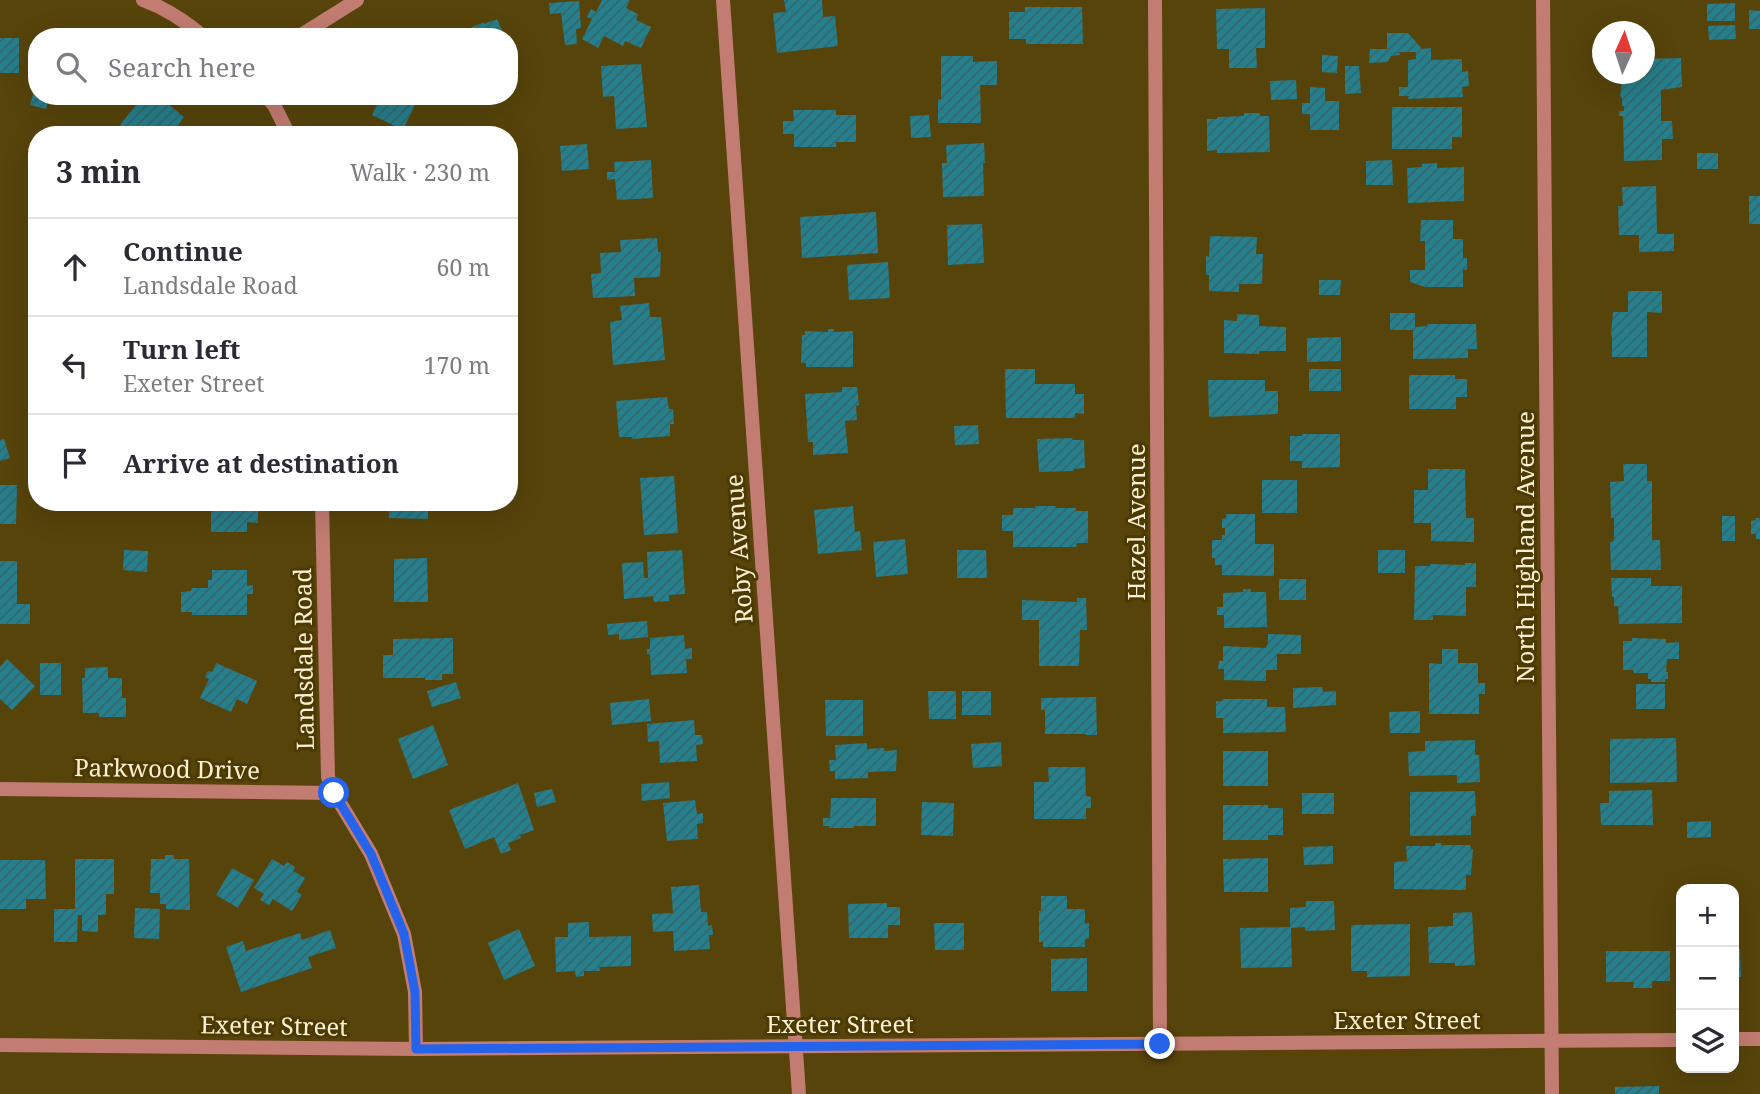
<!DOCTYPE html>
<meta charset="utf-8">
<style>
body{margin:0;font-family:"Noto Serif",serif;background:#f7f7f7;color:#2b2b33}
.controls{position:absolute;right:21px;bottom:21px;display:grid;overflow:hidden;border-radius:14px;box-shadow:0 7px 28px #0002}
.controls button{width:63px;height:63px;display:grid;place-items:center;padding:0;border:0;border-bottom:2px solid #e1e1e2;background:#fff;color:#2b2b33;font:35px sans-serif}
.compass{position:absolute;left:1592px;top:21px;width:63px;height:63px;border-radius:50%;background:#fff;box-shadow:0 7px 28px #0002;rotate:3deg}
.stop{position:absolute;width:21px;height:21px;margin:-16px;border:5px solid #2563eb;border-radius:50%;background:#fff}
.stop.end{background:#2563eb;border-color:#fff;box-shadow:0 2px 7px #0008}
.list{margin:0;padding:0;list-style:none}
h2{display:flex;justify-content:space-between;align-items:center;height:91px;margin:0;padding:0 28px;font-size:30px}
h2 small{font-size:23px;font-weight:400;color:#7c7c81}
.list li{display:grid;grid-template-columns:46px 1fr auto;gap:21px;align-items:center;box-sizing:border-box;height:98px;padding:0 28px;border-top:2px solid #e1e1e2}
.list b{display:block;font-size:26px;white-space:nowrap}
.list p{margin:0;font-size:23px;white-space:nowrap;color:#7c7c81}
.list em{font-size:23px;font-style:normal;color:#7c7c81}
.icon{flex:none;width:38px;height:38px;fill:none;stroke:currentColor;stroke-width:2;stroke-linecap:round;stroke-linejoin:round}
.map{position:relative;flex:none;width:1760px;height:1094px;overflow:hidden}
.search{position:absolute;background:#fff;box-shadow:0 7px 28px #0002;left:28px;top:28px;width:490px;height:77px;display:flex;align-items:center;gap:18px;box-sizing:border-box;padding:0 24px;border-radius:28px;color:#7c7c81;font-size:26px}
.panel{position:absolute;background:#fff;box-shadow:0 7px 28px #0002;left:28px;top:126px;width:490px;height:385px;border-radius:28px}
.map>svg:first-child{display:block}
.building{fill:url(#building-hatch)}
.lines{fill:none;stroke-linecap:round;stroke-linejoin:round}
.minor{stroke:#c37c72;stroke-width:14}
.tertiary{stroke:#c37c72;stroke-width:14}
.route{stroke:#2563eb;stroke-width:9}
.labels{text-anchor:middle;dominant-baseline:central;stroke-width:6;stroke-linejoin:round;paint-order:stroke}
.street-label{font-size:24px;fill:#fbf0d5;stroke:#4c3a00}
</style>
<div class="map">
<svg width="1760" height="1094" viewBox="0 0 1760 1094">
<defs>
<pattern id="building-hatch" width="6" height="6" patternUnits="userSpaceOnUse" patternTransform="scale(1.75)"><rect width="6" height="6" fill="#257f8c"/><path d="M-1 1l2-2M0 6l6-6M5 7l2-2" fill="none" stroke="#36666a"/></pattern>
</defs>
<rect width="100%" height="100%" fill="#57440b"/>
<g class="building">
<polygon points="602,0 630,0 626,8 638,14 636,20 651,27 641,48 625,41 623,46 604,36 598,48 582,39 592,19 587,17 591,9 596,12"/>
<polygon points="784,0 822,0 823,17 835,16 838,46 777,53 773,13 786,12"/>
<polygon points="579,1 581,28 576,29 577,44 565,45 561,13 550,14 549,3"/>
<polygon points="1735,3 1735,21 1707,21 1707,4"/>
<polygon points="1025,7 1082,7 1083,44 1026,44 1026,39 1009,39 1009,12 1025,12"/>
<polygon points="1265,8 1265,48 1256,48 1257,68 1229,68 1229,49 1217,49 1216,9"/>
<polygon points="1749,10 1760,11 1760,29 1749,29"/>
<polygon points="497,19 505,37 463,37 461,32 484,22 484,24"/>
<polygon points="1735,25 1736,39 1709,40 1708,26"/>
<polygon points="1387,33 1408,33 1422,49 1431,48 1431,60 1462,59 1462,72 1468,71 1469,86 1462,87 1463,97 1408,99 1409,96 1399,96 1399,87 1408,87 1408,60 1416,59 1416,52 1399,52 1400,55 1391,56 1388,62 1369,63 1370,49 1387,49"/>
<rect x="0" y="38" width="19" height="35"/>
<polygon points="1322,55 1338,56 1337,73 1322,72"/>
<polygon points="941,56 973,56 973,62 997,61 997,85 980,85 981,123 938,123 938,99 941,99"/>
<polygon points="1681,58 1682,87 1661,90 1661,121 1672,121 1673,139 1662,139 1662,160 1624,161 1623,116 1619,116 1619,111 1624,111 1624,106 1622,106 1622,98 1620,96 1623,74 1644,74 1644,59"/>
<polygon points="641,64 647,127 616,129 614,96 603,97 601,66"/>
<polygon points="1345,66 1359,66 1361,93 1345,94"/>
<polygon points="1296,80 1297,99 1271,100 1270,81"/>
<polygon points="36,83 37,96 49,96 46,109 30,105"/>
<polygon points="1310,87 1325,88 1325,101 1339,101 1339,130 1310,130 1310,114 1302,114 1302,103 1310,103"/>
<polygon points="143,96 158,96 184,117 171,135 133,135 120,125"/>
<polygon points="381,96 419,96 403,130 372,115"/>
<polygon points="1392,107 1462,107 1462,137 1452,137 1452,149 1392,149"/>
<polygon points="793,110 836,110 836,115 856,115 856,142 836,142 836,147 794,147 794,134 783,134 783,121 794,121"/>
<polygon points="1244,113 1260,113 1260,116 1269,116 1270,152 1217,153 1217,150 1207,151 1207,119 1217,119 1217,117 1244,116"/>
<polygon points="929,115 931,137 911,138 910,116"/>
<polygon points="984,143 985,163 983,163 984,196 943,197 942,163 947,163 946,145"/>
<polygon points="587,144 589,169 562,171 560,146"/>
<rect x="1697" y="153" width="21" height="16"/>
<polygon points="651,160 653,198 617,200 615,179 607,180 607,172 615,172 614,162"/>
<polygon points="1392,160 1393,185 1366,185 1366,161"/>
<polygon points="1437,163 1437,168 1464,167 1464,201 1408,203 1407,168 1422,167 1422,164"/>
<polygon points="1656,186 1657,234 1674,234 1674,251 1639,252 1639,235 1619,235 1618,206 1623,206 1622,187"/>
<rect x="1749" y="196" width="11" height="28"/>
<polygon points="876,212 878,253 802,258 800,217"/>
<polygon points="1421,220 1453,220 1453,239 1463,239 1463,258 1467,258 1467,270 1463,270 1463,287 1425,287 1410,282 1410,270 1425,270 1425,241 1420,241"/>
<polygon points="982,224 984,263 948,265 947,225"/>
<polygon points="1210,236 1257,237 1256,254 1263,254 1262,284 1239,284 1239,292 1209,291 1209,275 1206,275 1206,256 1209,257"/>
<polygon points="657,238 658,252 661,252 660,277 634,278 635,296 593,298 591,274 601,273 600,253 621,252 620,240"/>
<polygon points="888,262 890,298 849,300 847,265"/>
<polygon points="1319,280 1341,280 1340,295 1319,295"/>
<polygon points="1628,291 1662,291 1662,313 1647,312 1647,357 1612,357 1612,336 1611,335 1613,312 1628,312"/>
<polygon points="649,303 650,317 661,317 665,360 613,365 610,322 622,320 620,306"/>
<polygon points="1390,313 1415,313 1415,327 1427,326 1427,324 1476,324 1477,349 1468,349 1468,358 1413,359 1413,330 1390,330"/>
<polygon points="1237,314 1259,315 1259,326 1286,327 1286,351 1259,351 1259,354 1224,353 1224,320 1237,321"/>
<polygon points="828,329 834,329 834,332 853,331 853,367 806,367 806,363 801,363 802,335 805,335 805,331 828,332"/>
<polygon points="1341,337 1341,361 1307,362 1307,338"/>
<polygon points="1005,369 1035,369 1035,384 1075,384 1075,394 1084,394 1084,414 1075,413 1075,418 1006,418"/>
<rect x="1309" y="369" width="32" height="22"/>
<polygon points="1409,375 1455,375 1455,379 1467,379 1467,397 1456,397 1456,409 1409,409"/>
<polygon points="1208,380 1265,380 1265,391 1278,391 1278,414 1209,417"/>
<polygon points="842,387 857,387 859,405 856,406 857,420 845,421 848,453 813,455 813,442 808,442 805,394 842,392"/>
<polygon points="667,397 669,409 673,409 674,424 670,424 670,436 632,439 632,437 619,437 616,401"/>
<polygon points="978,425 979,444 955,445 954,426"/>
<polygon points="1302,434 1340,434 1340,467 1302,468 1302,461 1290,461 1290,436 1302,436"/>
<polygon points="1073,438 1072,440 1084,440 1085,468 1074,469 1074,471 1039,472 1037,439"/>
<polygon points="4,439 10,458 0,461 0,440"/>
<polygon points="1623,464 1647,464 1647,481 1652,481 1652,540 1660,540 1661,570 1611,570 1610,542 1614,541 1614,518 1611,518 1610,482 1624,481"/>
<polygon points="1428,469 1465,469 1466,518 1474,518 1474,542 1431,541 1431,523 1414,523 1414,490 1428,490"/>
<polygon points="674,476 678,533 644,535 640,478"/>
<rect x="1262" y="480" width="35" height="33"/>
<polygon points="0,485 17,485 16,524 0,524"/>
<polygon points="211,502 258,502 258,523 247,522 247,532 211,532"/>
<polygon points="389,502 428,502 428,519 389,518"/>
<polygon points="853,506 855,532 860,531 862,550 818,554 814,510"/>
<polygon points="1035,506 1056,506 1055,508 1076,508 1076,511 1088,511 1088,543 1077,543 1076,547 1013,547 1013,531 1002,531 1002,515 1013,515 1013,508 1035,508"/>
<polygon points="1226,514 1255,514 1255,544 1274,544 1274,576 1222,575 1222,565 1215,565 1215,558 1212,558 1212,540 1222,540 1222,535 1225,535 1225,528 1222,528 1222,519 1226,518"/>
<rect x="1722" y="516" width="13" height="25"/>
<polygon points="1756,518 1760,518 1760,539 1756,539 1756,534 1751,534 1751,521 1756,520"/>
<polygon points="905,539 908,574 876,577 873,542"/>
<polygon points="124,550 148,551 147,572 123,570"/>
<polygon points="682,550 685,594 669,595 669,601 654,602 653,596 624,599 622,563 643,562 644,578 648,578 647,552"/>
<polygon points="957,550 986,550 987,578 957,578"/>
<rect x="1378" y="550" width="27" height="23"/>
<polygon points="427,558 428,602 394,602 394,559"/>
<polygon points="0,561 17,561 17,604 30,604 30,624 0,624"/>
<polygon points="1465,563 1476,563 1476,587 1466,587 1466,616 1433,615 1433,620 1414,620 1415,566 1430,566 1430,564 1465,565"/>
<polygon points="212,570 247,570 247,586 253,585 253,594 247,594 247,615 192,615 192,612 181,612 181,592 191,591 192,588 208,588 208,580 212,580"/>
<polygon points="1611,578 1651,578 1651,586 1682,586 1682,623 1619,624 1618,606 1614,606 1614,597 1612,597"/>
<rect x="1279" y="579" width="27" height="21"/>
<polygon points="1243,589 1251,589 1250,592 1266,592 1267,627 1224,628 1224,615 1217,615 1217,607 1223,607 1223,593 1243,592"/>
<polygon points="1077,598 1086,598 1087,630 1080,630 1079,666 1039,666 1039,620 1022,620 1022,600 1077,602"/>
<polygon points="647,621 648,637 619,640 619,634 608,635 607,624"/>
<polygon points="1268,634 1301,635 1301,654 1277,654 1277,670 1266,670 1266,681 1224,680 1224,669 1218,669 1219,661 1223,661 1223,646 1266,648 1268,643"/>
<polygon points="684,635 685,649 692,648 692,659 686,659 687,673 651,675 650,654 647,655 647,649 650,649 650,638"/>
<polygon points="453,638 453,674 442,674 442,680 425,680 425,678 383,678 383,655 393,655 393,639"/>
<polygon points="1632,638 1666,639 1666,643 1679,642 1679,659 1667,659 1666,672 1668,672 1668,679 1665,679 1665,682 1651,682 1651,679 1648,679 1648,673 1634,673 1633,670 1623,670 1623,641 1632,641"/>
<polygon points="1442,649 1458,649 1458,663 1478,663 1478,683 1485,683 1485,694 1479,694 1479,714 1429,714 1429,663 1442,664"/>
<polygon points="7,659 35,686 12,710 0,699 0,667"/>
<rect x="40" y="663" width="21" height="32"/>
<polygon points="216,663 257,681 247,704 237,699 231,712 200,698 209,679 205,677 208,671 212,672"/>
<polygon points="108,667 108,678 122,678 122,698 126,698 126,717 99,717 99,713 83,713 82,678 85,678 85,668"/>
<polygon points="456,682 461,698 432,707 427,691"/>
<rect x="1636" y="684" width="29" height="25"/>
<polygon points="1322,687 1323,692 1336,691 1336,705 1293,708 1293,688"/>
<polygon points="928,691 956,691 956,719 929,719"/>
<rect x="962" y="691" width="29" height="24"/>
<polygon points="1096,697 1097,735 1086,735 1086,734 1045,734 1045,710 1041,710 1041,698"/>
<polygon points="649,699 651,721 612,725 610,703"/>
<polygon points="1223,699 1267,699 1267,707 1285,707 1286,732 1223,733 1223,718 1216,718 1216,701 1222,701"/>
<polygon points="825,700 863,700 863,736 826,736"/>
<polygon points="1420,711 1420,733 1390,733 1389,712"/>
<polygon points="694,720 695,735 702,735 703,744 696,745 697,761 660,763 659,741 648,742 647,724"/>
<polygon points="433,725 448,765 413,779 398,739"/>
<polygon points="1676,738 1677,782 1610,783 1610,739"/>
<polygon points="1475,740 1475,755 1479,755 1480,782 1457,783 1457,775 1409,776 1408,752 1425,751 1425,741"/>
<polygon points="1001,742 1002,766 973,768 971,744"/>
<polygon points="867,743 867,749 884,748 884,751 897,750 896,771 868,772 868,778 835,779 835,771 830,771 829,760 836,760 835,745"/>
<rect x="1223" y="751" width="45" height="35"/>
<polygon points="1048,767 1085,767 1086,796 1091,797 1091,808 1086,808 1086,819 1034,819 1034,782 1049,782"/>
<polygon points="669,782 670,798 642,801 641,784"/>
<polygon points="518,783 534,830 520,835 521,838 508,843 511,850 501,854 494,837 465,849 449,810"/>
<polygon points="552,789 556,802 537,807 534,793"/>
<polygon points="1652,790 1653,825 1601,825 1600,803 1609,803 1609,791"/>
<polygon points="1475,791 1476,816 1471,816 1471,835 1410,836 1410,792"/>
<rect x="1302" y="793" width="32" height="21"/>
<polygon points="831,798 876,798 876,826 854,826 854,828 829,828 830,826 823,826 823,818 830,818"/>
<polygon points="695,800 697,814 703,813 703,823 697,824 698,839 667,841 663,803"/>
<polygon points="922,802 954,803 953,836 921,835"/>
<polygon points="1223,805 1268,805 1268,808 1283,808 1283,835 1268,835 1268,840 1223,840"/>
<polygon points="1711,821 1711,837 1687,838 1687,822"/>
<polygon points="1435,843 1441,843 1441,845 1470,845 1471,849 1473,849 1471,875 1466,875 1466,890 1394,889 1394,862 1407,861 1406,846 1435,846"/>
<polygon points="1333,846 1333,864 1304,865 1303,847"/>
<polygon points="165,855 174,855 174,859 189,859 190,910 166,909 166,904 160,904 160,893 150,893 151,859 165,859"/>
<polygon points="1268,858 1268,892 1224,892 1223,859"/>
<polygon points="75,859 114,859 114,894 106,894 106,915 98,915 98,932 83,931 82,930 82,915 78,915 77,942 54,942 54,909 75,909"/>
<polygon points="272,859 284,866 287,862 295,867 293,871 305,878 297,892 302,895 292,911 273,899 269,905 260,900 264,894 254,888"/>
<polygon points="0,860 45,860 46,899 26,899 26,909 0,909"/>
<polygon points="232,868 254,880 238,908 216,895"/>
<polygon points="699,885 701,912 707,912 708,926 712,925 713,935 709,935 710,949 674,951 673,931 653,932 652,914 673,913 671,887"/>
<polygon points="1041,896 1067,896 1067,909 1085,909 1085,924 1089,923 1089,938 1085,939 1085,947 1043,947 1043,942 1039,942 1039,911 1041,911"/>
<polygon points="1306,901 1334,901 1335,930 1305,931 1305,927 1291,928 1292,967 1241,968 1240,928 1290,927 1290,908 1306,907"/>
<polygon points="887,903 887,907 900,907 900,925 888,925 888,938 849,938 848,904"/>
<polygon points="135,908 160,909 159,939 134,938"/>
<polygon points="1472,912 1475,965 1455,966 1455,963 1429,963 1428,927 1453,926 1453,913"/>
<polygon points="589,922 589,937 631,936 631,966 599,967 600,971 584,971 584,976 576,977 575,971 556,972 555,937 568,937 568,923"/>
<polygon points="934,923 964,923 964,950 935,950"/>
<polygon points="1410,924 1410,976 1367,977 1367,971 1351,971 1351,925"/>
<polygon points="519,929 535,966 504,980 488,943"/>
<polygon points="330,930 336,948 308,957 312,968 241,992 226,947 243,941 246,951 300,933 302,940"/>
<polygon points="1734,948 1740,948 1741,977 1734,977"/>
<polygon points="1606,951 1670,951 1670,981 1652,981 1652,988 1633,988 1634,982 1606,982"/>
<polygon points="1087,958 1087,991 1051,991 1051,959"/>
<polygon points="1659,1086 1659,1094 1615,1094 1615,1087"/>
</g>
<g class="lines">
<g class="minor">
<path d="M 143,0 C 165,8 185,21 204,37"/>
<polyline points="723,0 799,1094"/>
<polyline points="1155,0 1160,1044"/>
<polyline points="1543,0 1552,1094"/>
<polyline points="298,37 357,0"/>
<polyline points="266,96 274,105 289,135"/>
<polyline points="322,502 328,777 334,793 371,854 404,934 415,992 416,1049"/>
<polyline points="0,789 334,793"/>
</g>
<g class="tertiary">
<polyline points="1734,1039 1760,1039"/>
<polyline points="0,1045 416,1049 1681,1040"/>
</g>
</g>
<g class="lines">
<polyline class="route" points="334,793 371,854 404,934 415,992 416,1049 1160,1044"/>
</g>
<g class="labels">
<g class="street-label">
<text transform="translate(1135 522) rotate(-90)">Hazel Avenue</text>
<text transform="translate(1524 547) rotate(-90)">North Highland Avenue</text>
<text transform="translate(738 549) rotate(-94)">Roby Avenue</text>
<text transform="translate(303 659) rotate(-91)">Landsdale Road</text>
<text transform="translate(167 768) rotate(1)">Parkwood Drive</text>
<text x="1407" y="1019">Exeter Street</text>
<text x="840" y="1023">Exeter Street</text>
<text transform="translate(274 1025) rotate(1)">Exeter Street</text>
</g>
</g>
</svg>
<div class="controls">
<button>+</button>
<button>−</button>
<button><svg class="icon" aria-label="layers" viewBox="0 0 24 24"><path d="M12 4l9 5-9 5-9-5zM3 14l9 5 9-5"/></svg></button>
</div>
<svg class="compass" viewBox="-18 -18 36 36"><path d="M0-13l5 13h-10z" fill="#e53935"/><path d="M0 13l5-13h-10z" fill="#7c7c81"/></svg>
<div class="stop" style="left:334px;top:793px"></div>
<div class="stop end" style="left:1160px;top:1044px"></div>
<div class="search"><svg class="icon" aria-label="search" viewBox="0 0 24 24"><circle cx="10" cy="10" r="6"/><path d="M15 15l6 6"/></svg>Search here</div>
<section class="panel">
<h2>3 min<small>Walk · 230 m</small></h2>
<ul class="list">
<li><svg class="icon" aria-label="ahead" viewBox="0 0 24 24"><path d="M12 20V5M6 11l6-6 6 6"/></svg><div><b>Continue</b><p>Landsdale Road</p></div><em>60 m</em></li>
<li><svg class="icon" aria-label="left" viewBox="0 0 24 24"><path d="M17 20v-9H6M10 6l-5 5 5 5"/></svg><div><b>Turn left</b><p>Exeter Street</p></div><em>170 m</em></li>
<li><svg class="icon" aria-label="arrive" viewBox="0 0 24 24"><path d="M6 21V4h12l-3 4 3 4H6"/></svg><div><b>Arrive at destination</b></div></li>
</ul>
</section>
</div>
